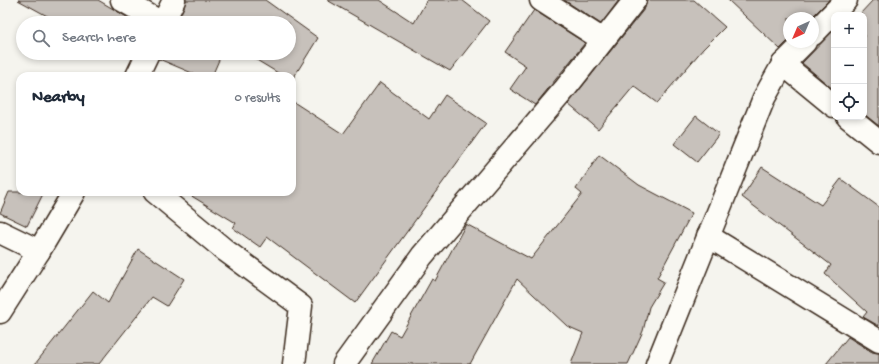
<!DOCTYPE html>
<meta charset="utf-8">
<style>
body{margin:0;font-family:"Gochi Hand",sans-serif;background:#f2f2f3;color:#1f2937}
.controls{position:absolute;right:12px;top:12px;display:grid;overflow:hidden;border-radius:8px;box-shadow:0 2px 6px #0003}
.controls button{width:36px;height:36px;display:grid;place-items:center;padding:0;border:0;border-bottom:1px solid #e0e1e3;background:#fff;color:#1f2937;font:20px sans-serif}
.compass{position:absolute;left:783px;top:12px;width:36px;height:36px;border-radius:50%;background:#fff;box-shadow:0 2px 6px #0003;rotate:224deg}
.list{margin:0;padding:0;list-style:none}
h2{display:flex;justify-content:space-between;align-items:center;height:52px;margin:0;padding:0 16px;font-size:17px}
h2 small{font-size:13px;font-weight:400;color:#747a83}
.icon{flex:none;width:22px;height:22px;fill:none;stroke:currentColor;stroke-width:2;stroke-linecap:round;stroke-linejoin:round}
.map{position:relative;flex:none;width:879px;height:364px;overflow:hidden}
.search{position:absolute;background:#fff;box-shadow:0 2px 6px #0003;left:16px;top:16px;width:280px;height:44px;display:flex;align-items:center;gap:10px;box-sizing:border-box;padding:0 14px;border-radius:22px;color:#747a83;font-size:15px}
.panel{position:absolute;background:#fff;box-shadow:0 2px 6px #0003;left:16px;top:72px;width:280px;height:124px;border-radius:12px}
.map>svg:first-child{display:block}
.building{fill:#c7c1bb;stroke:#3b2a1e}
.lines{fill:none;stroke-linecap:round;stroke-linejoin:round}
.minor-casing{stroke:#3b2a1e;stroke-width:25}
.minor{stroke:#fdfcf7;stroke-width:22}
</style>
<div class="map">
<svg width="879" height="364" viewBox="0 0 879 364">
<rect width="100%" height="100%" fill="#f5f4ee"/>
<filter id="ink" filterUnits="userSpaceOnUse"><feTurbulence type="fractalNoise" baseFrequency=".025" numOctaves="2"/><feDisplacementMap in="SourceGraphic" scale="8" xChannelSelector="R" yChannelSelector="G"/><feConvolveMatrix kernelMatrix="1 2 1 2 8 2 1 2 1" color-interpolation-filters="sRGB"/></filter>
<g filter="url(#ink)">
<g class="building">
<polygon points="18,0 98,0 137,23 60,23"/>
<polygon points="186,0 265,0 318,38 292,80 292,76 283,76 245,53 289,53 289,23 177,23"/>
<polygon points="327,0 379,0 414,23 427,0 462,0 489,21 450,71"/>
<polygon points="564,0 619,0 601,24"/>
<polygon points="647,0 694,0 725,27 703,49 657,103 634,86 598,129 568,104 645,8"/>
<polygon points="728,0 829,0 811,18 789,18 789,40 780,49"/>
<polygon points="873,0 879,0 879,126 864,114 864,15 859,15"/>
<polygon points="534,10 585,43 535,105 510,89 526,66 505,52"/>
<polygon points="834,30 834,90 802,63"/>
<polygon points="160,53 222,53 212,76 199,76 159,59"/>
<polygon points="380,83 429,119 445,95 486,123 355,303 267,237 260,247 233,228 236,223 185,192 292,192 292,101 343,134"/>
<polygon points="696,116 719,134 697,162 674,144"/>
<polygon points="599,155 639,185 692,213 657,278 664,282 649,307 643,331 628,364 571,364 583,333 567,326 517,279 470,364 372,364 391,331 400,336 432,279 435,281 466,224 531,259 582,194 576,189"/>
<polygon points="762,167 821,205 841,179 879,207 879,326 863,317 867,312 825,274 831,265 742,197"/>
<polygon points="9,192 44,192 27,226 0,213"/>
<polygon points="138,249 184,279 167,306 152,297 99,364 35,364 93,291 108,303"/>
<polygon points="848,337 872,352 879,353 879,364 826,364"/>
</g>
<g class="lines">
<defs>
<g id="minor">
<polyline points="122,0 162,23"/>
<polyline points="541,0 603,40"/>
<polyline points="163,23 174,0"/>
<polyline points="813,34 846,0"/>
<polyline points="783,64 834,106"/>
<polyline points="137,76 148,53"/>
<polyline points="848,117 879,142"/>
<polyline points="155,192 226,251 301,306 294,364"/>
<polyline points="0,232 39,251"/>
<polyline points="708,236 879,341"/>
<polyline points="0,312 39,251 74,192"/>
<polyline points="344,364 422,256 564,90 635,0"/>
<polyline points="657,364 764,98 783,64 805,42"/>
</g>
</defs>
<use href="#minor" class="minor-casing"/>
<use href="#minor" class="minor"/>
</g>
</g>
</svg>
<div class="controls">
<button>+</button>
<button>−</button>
<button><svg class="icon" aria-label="locate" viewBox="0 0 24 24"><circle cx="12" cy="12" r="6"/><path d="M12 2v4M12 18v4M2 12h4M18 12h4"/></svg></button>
</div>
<svg class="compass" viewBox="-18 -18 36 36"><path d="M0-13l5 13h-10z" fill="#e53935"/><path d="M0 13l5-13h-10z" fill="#747a83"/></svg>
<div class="search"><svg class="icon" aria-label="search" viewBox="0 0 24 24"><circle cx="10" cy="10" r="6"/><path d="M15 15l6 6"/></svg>Search here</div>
<section class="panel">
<h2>Nearby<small>0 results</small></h2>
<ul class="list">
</ul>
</section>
</div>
